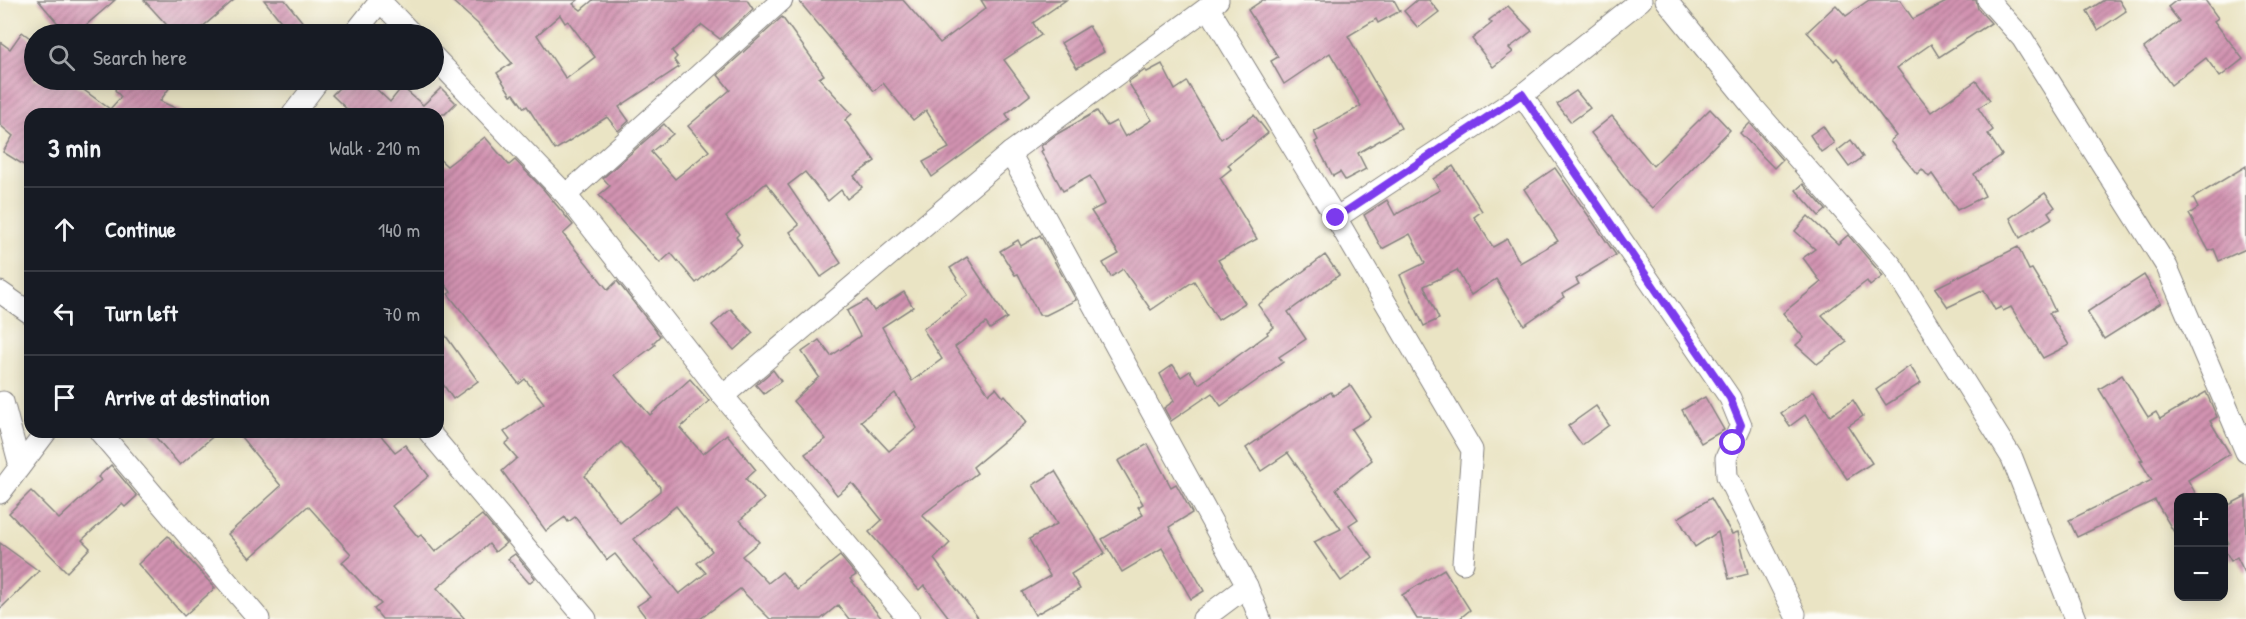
<!DOCTYPE html>
<meta charset="utf-8">
<style>
body{margin:0;font-family:"Patrick Hand",sans-serif;background:#20242c;color:#f1f3f6}
.controls{position:absolute;right:18px;bottom:18px;display:grid;overflow:hidden;border-radius:12px;box-shadow:0 3px 15px #0003}
.controls button{width:54px;height:54px;display:grid;place-items:center;padding:0;border:0;border-bottom:2px solid #363941;background:#171b24;color:#f1f3f6;font:30px sans-serif}
.stop{position:absolute;width:18px;height:18px;margin:-14px;border:4px solid #7c3aed;border-radius:50%;background:#fff}
.stop.end{background:#7c3aed;border-color:#fff;box-shadow:0 2px 6px #0008}
.list{margin:0;padding:0;list-style:none}
h2{display:flex;justify-content:space-between;align-items:center;height:78px;margin:0;padding:0 24px;font-size:26px}
h2 small{font-size:20px;font-weight:400;color:#9ea1a6}
.list li{display:grid;grid-template-columns:39px 1fr auto;gap:18px;align-items:center;box-sizing:border-box;height:84px;padding:0 24px;border-top:2px solid #363941}
.list b{display:block;font-size:22px;white-space:nowrap}
.list em{font-size:20px;font-style:normal;color:#9ea1a6}
.icon{flex:none;width:33px;height:33px;fill:none;stroke:currentColor;stroke-width:2;stroke-linecap:round;stroke-linejoin:round}
.map{position:relative;flex:none;width:2246px;height:619px;overflow:hidden}
.search{position:absolute;background:#171b24;box-shadow:0 3px 15px #0003;left:24px;top:24px;width:420px;height:66px;display:flex;align-items:center;gap:15px;box-sizing:border-box;padding:0 21px;border-radius:33px;color:#9ea1a6;font-size:22px}
.panel{position:absolute;background:#171b24;box-shadow:0 3px 15px #0003;left:24px;top:108px;width:420px;height:330px;border-radius:18px}
.map>svg:first-child{display:block}
.building{fill:url(#building-hatch);fill-rule:evenodd}
.lines{fill:none;stroke-linecap:round;stroke-linejoin:round}
.minor-casing{stroke:#868380;stroke-width:23}
.minor{stroke:#fff;stroke-width:21}
.route{stroke:#7c3aed;stroke-width:8}
</style>
<div class="map">
<svg width="2246" height="619" viewBox="0 0 2246 619">
<defs>
<pattern id="building-hatch" width="6" height="6" patternUnits="userSpaceOnUse" patternTransform="scale(1.5)"><rect width="6" height="6" fill="#d293b1"/><path d="M-1 1l2-2M0 6l6-6M5 7l2-2" fill="none" stroke="#aa7891"/></pattern>
</defs>
<rect width="100%" height="100%" fill="#fdfcf7"/>
<filter id="ink" filterUnits="userSpaceOnUse"><feTurbulence type="fractalNoise" baseFrequency=".0167" numOctaves="2"/><feDisplacementMap in="SourceGraphic" scale="12" xChannelSelector="R" yChannelSelector="G"/><feConvolveMatrix kernelMatrix="1 2 1 2 8 2 1 2 1" color-interpolation-filters="sRGB"/></filter>
<filter id="wash" filterUnits="userSpaceOnUse"><feTurbulence type="fractalNoise" baseFrequency=".008" numOctaves="4" result="noise"/><feDisplacementMap in="SourceGraphic" scale="24" xChannelSelector="R" yChannelSelector="G"/><feGaussianBlur stdDeviation="1.35" result="paint"/><feColorMatrix in="noise" values="0 0 0 0 0 0 0 0 0 0 0 0 0 0 0 0 0 1.4 0 .05"/><feComposite in="paint" operator="in"/></filter>
<g filter="url(#wash)">
<rect width="100%" height="100%" fill="#eae4c4"/>
<g id="blocks">
<g class="building">
<polygon points="38,0 115,0 85,26 92,34 67,34"/>
<polygon points="144,0 234,0 194,34 175,34"/>
<polygon points="264,0 285,0 312,34 291,34"/>
<path d="M 451,0 L 578,0 L 573,4 L 581,10 L 593,0 L 747,0 L 753,9 L 720,39 L 702,25 L 672,51 L 677,57 L 674,60 L 679,67 L 619,107 L 629,121 L 618,131 L 607,117 L 555,150 L 527,106 L 524,108 L 514,94 L 511,95 L 497,73 L 512,63 L 478,24 ZM 560,15 L 565,23 L 568,21 L 595,57 L 566,79 L 537,35 Z"/>
<polygon points="798,0 903,0 940,43 986,8 981,0 1066,0 1033,23 1041,35 1004,60 1030,95 1006,114 1010,120 932,177 923,162 949,148 926,110 913,120 883,83 874,91"/>
<polygon points="1263,0 1394,0 1400,11 1378,23 1376,19 1348,36 1401,128 1358,153 1366,169 1345,180 1340,172 1333,176 1315,142 1318,140 1314,132 1361,106 1330,53 1284,84 1271,61 1278,57 1248,10"/>
<polygon points="1417,0 1429,0 1439,12 1418,28 1404,11"/>
<polygon points="1869,0 1900,0 1913,19 1950,0 1976,0 1978,9 1991,23 1939,57 1931,44 1897,68 1931,112 1976,81 1990,100 1978,108 1993,130 1988,134 2002,155 1974,174 1985,196 1957,210 1932,174 1929,177 1922,169 1917,174 1890,141 1896,136 1837,58 1834,61 1807,32 1836,5 1846,16"/>
<polygon points="2104,0 2119,0 2126,11 2098,30 2087,11"/>
<polygon points="2177,0 2205,0 2218,18 2214,21 2243,59 2220,77 2206,58 2171,85 2144,48 2179,21 2168,7"/>
<polygon points="1508,6 1532,31 1509,48 1513,52 1493,67 1472,39 1492,23 1489,20"/>
<polygon points="782,17 824,75 819,78 852,114 845,120 875,161 854,176 862,187 847,199 841,190 828,201 805,172 788,185 841,263 821,277 790,232 799,225 766,183 726,217 739,234 736,237 742,245 696,283 671,253 660,263 623,223 599,195 610,186 603,178 664,124 673,134 651,152 675,179 709,151 688,126 730,90 718,75"/>
<polygon points="1089,26 1104,52 1077,68 1061,43"/>
<polygon points="22,32 34,41 34,80 70,80 110,109 121,97 115,90 120,80 175,80 160,101 188,114 30,114 30,169 3,152 13,136 0,125 0,42 10,49"/>
<polygon points="1162,64 1175,90 1187,82 1221,139 1254,115 1268,133 1228,165 1231,169 1220,178 1257,239 1218,260 1245,303 1218,320 1194,281 1151,310 1123,269 1111,277 1103,263 1119,254 1091,211 1105,204 1090,176 1063,191 1041,151 1043,150 1041,146 1057,134 1097,111 1107,126 1116,121 1125,137 1152,120 1128,82 1145,70 1147,72"/>
<polygon points="347,80 367,80 390,102 402,87 423,105 441,88 456,103 445,114 352,114 332,95"/>
<polygon points="1576,91 1590,108 1571,122 1557,104"/>
<polygon points="1710,109 1730,130 1653,208 1632,187 1591,133 1612,116 1653,166"/>
<polygon points="1750,123 1782,160 1774,168 1740,133"/>
<polygon points="1823,126 1834,143 1821,152 1810,135"/>
<path d="M 485,137 L 509,165 L 515,160 L 544,190 L 573,225 L 563,234 L 608,290 L 617,281 L 660,336 L 653,343 L 655,345 L 615,375 L 650,415 L 690,379 L 709,401 L 680,428 L 703,454 L 727,434 L 756,470 L 746,479 L 764,499 L 740,520 L 759,542 L 742,556 L 768,583 L 782,572 L 797,590 L 840,556 L 856,575 L 850,579 L 882,619 L 849,619 L 838,605 L 821,619 L 770,619 L 740,589 L 700,619 L 647,619 L 637,606 L 650,597 L 615,554 L 607,560 L 575,517 L 568,522 L 565,517 L 546,531 L 502,471 L 517,458 L 505,444 L 510,440 L 504,432 L 544,403 L 525,379 L 519,384 L 448,294 L 451,292 L 438,275 L 438,158 L 447,166 ZM 621,442 L 660,487 L 660,491 L 620,523 L 585,476 ZM 676,506 L 712,551 L 697,563 L 706,573 L 679,594 L 634,539 Z"/>
<polygon points="1851,140 1863,157 1849,167 1837,151"/>
<polygon points="1453,166 1482,211 1474,217 1493,247 1507,239 1520,263 1558,241 1524,189 1555,168 1616,255 1576,279 1579,284 1562,294 1564,297 1524,325 1496,279 1471,295 1457,270 1424,286 1439,319 1424,326 1400,275 1425,263 1410,234 1382,249 1364,215 1387,200 1395,215 1440,190 1433,179"/>
<polygon points="2246,166 2246,249 2219,261 2214,249 2209,251 2189,214 2198,208 2193,198"/>
<polygon points="1803,184 1826,210 1819,216 1796,190"/>
<polygon points="2045,193 2055,207 2048,212 2052,218 2020,238 2010,218"/>
<polygon points="1808,216 1838,244 1848,235 1883,276 1870,286 1867,281 1822,315 1847,342 1817,364 1796,345 1804,338 1783,313 1821,282 1803,258 1815,249 1795,231"/>
<polygon points="1040,235 1076,300 1046,315 1039,315 1018,274 1015,275 1000,251 1018,240 1021,246"/>
<polygon points="2018,247 2029,270 2032,269 2046,292 2055,311 2049,313 2069,345 2043,358 2011,307 2003,311 2001,307 1995,310 1984,290 1948,307 1935,288"/>
<polygon points="1325,255 1339,275 1288,312 1306,339 1279,357 1283,362 1221,406 1212,393 1171,421 1164,408 1174,401 1160,374 1173,365 1181,377 1190,371 1199,384 1268,334 1267,332 1274,327 1258,305"/>
<path d="M 967,257 L 1007,318 L 990,329 L 986,323 L 955,347 L 989,394 L 996,388 L 1003,397 L 1005,395 L 1027,422 L 973,467 L 977,473 L 922,515 L 950,543 L 934,559 L 979,619 L 950,619 L 924,585 L 919,590 L 869,532 L 882,520 L 852,483 L 837,495 L 805,454 L 826,439 L 793,401 L 819,377 L 802,352 L 819,340 L 831,356 L 860,336 L 847,311 L 867,300 L 874,311 L 904,292 L 913,307 L 882,327 L 912,381 L 942,359 L 923,329 L 968,295 L 950,268 ZM 895,393 L 917,428 L 889,451 L 861,421 Z"/>
<polygon points="2144,275 2161,303 2104,339 2087,312"/>
<polygon points="731,309 753,333 734,350 712,325"/>
<polygon points="438,325 478,381 453,399 438,377"/>
<polygon points="1910,366 1921,383 1886,405 1876,390"/>
<polygon points="773,370 781,381 764,394 756,385"/>
<polygon points="2122,375 2148,417 2156,412 2160,419 2206,392 2217,417 2210,421 2230,454 2188,480 2198,498 2178,498 2178,539 2155,500 2077,537 2069,520 2152,480 2140,461 2143,460 2099,389"/>
<polygon points="1350,385 1371,417 1351,429 1372,460 1336,489 1358,519 1349,525 1373,558 1341,581 1314,542 1341,529 1288,453 1261,471 1246,448 1302,409 1331,392 1333,396"/>
<polygon points="1814,391 1830,416 1853,400 1863,416 1848,426 1872,463 1847,479 1805,415 1790,426 1781,413"/>
<polygon points="1705,397 1724,430 1701,443 1682,410"/>
<polygon points="1596,406 1609,425 1582,445 1568,426"/>
<polygon points="151,432 218,432 180,465"/>
<polygon points="237,432 378,432 395,452 405,445 429,476 392,506 418,537 421,535 435,552 482,515 506,543 495,552 489,544 437,588 465,619 382,619 374,609 381,604 342,562 351,554 308,506 250,558 228,534 281,486"/>
<polygon points="1148,444 1171,487 1176,484 1192,513 1169,527 1204,591 1191,599 1162,548 1122,572 1102,539 1143,515 1138,507 1143,504 1118,461"/>
<polygon points="111,465 137,496 125,507 122,504 82,540 90,548 67,572 9,513 31,491 59,519 101,480 98,477"/>
<polygon points="1055,471 1105,553 1071,574 1080,589 1035,615 1022,592 1050,576 1029,539 1057,524 1033,485"/>
<polygon points="2246,496 2246,575 2237,557 2231,561 2223,547 2229,543 2223,532 2223,508"/>
<polygon points="1711,498 1732,534 1738,532 1748,574 1729,579 1718,532 1695,547 1678,518"/>
<polygon points="168,536 215,588 184,616 138,564"/>
<polygon points="0,543 39,571 0,609"/>
<polygon points="515,554 535,578 529,583 508,559"/>
<polygon points="1444,569 1470,610 1459,619 1417,619 1402,595"/>
</g>
</g>
</g>
<g filter="url(#ink)">
<use href="#blocks" fill-opacity="0" stroke="#868380" stroke-width="1.5"/>
<g class="lines">
<defs>
<g id="minor">
<polyline points="379,0 412,34"/>
<polyline points="1641,0 1522,95 1730,398 1741,425 1726,458 1727,476 1795,614"/>
<polyline points="1666,0 1752,106 1892,266 2012,458 2075,619"/>
<polyline points="1988,0 2022,38 2167,267 2246,452"/>
<polyline points="1208,7 1336,218 1472,450 1463,563"/>
<polyline points="354,34 381,0"/>
<polyline points="434,57 566,195 723,396 909,619"/>
<polyline points="293,114 319,80"/>
<polyline points="1010,153 1247,586 1260,619"/>
<polyline points="566,195 782,0"/>
<polyline points="1336,218 1522,95"/>
<polyline points="0,292 30,313"/>
<polyline points="723,396 1010,153 1218,0"/>
<polyline points="3,402 20,466"/>
<polyline points="100,432 259,619"/>
<polyline points="429,432 586,619"/>
<polyline points="0,493 46,432"/>
<polyline points="1203,619 1247,586"/>
</g>
</defs>
<use href="#minor" class="minor-casing"/>
<use href="#minor" class="minor"/>
</g>
</g>
<g class="lines" filter="url(#ink)">
<polyline class="route" points="1336,218 1522,94 1730,398 1741,425 1733,443"/>
</g>
</svg>
<div class="controls">
<button>+</button>
<button>−</button>
</div>
<div class="stop" style="left:1733px;top:443px"></div>
<div class="stop end" style="left:1336px;top:218px"></div>
<div class="search"><svg class="icon" aria-label="search" viewBox="0 0 24 24"><circle cx="10" cy="10" r="6"/><path d="M15 15l6 6"/></svg>Search here</div>
<section class="panel">
<h2>3 min<small>Walk · 210 m</small></h2>
<ul class="list">
<li><svg class="icon" aria-label="ahead" viewBox="0 0 24 24"><path d="M12 20V5M6 11l6-6 6 6"/></svg><div><b>Continue</b></div><em>140 m</em></li>
<li><svg class="icon" aria-label="left" viewBox="0 0 24 24"><path d="M17 20v-9H6M10 6l-5 5 5 5"/></svg><div><b>Turn left</b></div><em>70 m</em></li>
<li><svg class="icon" aria-label="arrive" viewBox="0 0 24 24"><path d="M6 21V4h12l-3 4 3 4H6"/></svg><div><b>Arrive at destination</b></div></li>
</ul>
</section>
</div>
